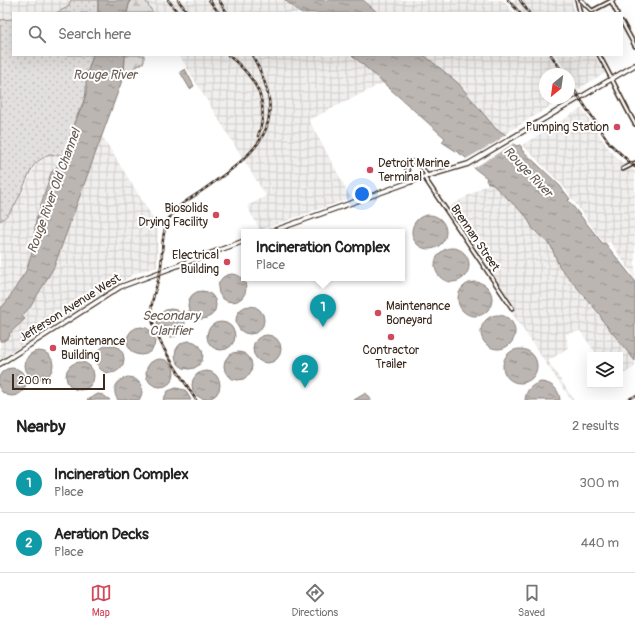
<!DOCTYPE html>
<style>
body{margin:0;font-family:Pangolin,sans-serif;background:#f6f6f6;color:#222}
.controls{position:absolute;right:12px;bottom:12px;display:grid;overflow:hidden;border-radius:0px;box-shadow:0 4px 16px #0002}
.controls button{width:36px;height:36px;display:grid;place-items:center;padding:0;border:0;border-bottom:1px solid #e0e0e0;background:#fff;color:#222;font:20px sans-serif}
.compass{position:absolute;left:539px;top:68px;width:36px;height:36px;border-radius:50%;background:#fff;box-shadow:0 4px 16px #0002;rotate:209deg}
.scale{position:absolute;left:12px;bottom:10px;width:93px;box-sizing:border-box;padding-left:4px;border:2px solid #3b2a1e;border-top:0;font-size:11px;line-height:14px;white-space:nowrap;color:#3b2a1e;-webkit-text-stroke:3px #fff;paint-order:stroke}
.you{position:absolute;left:362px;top:194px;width:14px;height:14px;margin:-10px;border:3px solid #fff;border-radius:50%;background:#1a73e8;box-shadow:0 0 0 6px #1a73e833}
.badge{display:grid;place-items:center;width:26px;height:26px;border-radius:50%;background:#d1495b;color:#fff;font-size:13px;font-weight:700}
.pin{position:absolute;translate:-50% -33px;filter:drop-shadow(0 1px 2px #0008)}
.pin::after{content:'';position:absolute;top:21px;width:14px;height:12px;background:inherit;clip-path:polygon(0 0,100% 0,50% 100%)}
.popup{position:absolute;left:241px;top:229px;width:164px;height:52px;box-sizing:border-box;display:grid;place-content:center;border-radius:0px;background:#fff;filter:drop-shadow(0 1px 3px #0005);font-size:13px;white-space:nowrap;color:#767676}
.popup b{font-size:15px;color:#222}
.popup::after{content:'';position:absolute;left:50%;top:100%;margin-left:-8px;border:8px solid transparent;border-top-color:#fff}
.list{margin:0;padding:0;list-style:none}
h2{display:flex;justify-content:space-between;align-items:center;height:52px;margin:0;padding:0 16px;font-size:17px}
h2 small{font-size:13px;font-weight:400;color:#767676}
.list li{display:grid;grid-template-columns:26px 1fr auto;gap:12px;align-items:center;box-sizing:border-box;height:60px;padding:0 16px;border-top:1px solid #e0e0e0}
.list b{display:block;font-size:15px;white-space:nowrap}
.list p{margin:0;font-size:13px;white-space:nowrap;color:#767676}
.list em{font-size:13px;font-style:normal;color:#767676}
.icon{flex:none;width:22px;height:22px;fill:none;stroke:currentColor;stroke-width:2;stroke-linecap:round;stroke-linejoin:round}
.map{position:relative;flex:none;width:635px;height:400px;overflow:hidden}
.search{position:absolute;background:#fff;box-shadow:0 4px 16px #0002;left:12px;right:12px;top:12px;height:44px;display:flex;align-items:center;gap:10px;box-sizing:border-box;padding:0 14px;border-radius:0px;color:#767676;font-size:15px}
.sheet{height:172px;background:#fff}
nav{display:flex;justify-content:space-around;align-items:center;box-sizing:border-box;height:56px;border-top:1px solid #e0e0e0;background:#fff;font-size:11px;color:#767676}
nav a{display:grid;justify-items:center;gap:2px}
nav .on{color:#d1495b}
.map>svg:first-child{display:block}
.industrial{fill:url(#industrial-grid)}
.grass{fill:url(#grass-dots);stroke:#8e857e}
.forest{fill:url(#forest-firs);stroke:#8e857e}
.water{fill:url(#water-ripples);stroke:#887e77}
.pier{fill:#fff}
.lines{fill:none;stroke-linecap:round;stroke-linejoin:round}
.minor-casing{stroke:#3b2a1e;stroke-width:5.5}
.secondary-casing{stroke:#3b2a1e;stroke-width:6}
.minor{stroke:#fff;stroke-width:2.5}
.secondary{stroke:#fff;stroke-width:3.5}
.rail-casing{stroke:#3b2a1e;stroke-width:2.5}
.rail{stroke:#fff;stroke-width:1;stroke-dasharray:3;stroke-linecap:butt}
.poi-dot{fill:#d1495b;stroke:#fff;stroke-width:1.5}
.labels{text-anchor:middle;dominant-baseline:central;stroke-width:4;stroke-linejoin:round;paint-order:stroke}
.poi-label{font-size:12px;fill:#3b2a1e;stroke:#fff;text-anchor:end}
.street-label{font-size:12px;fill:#3b2a1e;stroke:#fff}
.water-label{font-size:13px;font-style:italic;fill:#685b52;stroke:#fff}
</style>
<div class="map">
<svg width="635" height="400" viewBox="0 0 635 400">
<defs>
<pattern id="industrial-grid" width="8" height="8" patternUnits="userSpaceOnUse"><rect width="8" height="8" fill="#f1efee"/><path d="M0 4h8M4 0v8" fill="none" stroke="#d0cdcc"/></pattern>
<pattern id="grass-dots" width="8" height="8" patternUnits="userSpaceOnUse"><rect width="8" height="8" fill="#e2e0de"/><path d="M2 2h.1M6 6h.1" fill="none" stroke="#c3c0be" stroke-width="1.8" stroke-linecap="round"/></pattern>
<pattern id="forest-firs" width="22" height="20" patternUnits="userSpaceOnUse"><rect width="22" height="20" fill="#e2e0de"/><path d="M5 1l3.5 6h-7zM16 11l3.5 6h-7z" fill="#c3c0be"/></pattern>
<pattern id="water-ripples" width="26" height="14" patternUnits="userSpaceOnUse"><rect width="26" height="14" fill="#bcb6b3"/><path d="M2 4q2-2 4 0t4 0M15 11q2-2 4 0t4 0" fill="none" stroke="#9a9491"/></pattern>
</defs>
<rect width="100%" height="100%" fill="#fff"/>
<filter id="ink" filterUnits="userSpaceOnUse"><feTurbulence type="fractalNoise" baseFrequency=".025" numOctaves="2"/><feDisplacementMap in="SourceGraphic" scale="8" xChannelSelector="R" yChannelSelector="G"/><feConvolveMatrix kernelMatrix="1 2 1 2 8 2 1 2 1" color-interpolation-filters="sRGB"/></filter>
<g filter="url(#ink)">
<g class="industrial">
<polygon points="0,0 71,0 68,7 56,13 13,13 13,19 0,20"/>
<polygon points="145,0 285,0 300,13 153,13"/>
<polygon points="363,0 503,0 514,13 378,13"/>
<polygon points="510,0 572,0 574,13 522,13"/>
<polygon points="179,55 352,55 383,83 309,120 351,198 260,230 247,206 266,196"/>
<polygon points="424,55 549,55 561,74 545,74 545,98 564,98 505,134 496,129 482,111"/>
<polygon points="556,55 594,55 605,73 578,89"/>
<polygon points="582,108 606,145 618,159 635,171 635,278 610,242 604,244 563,186 522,145"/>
<polygon points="102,136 158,226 157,267 136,273 0,359 0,341 10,336 9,334 25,319 22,316 31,306 54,267"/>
<polygon points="49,154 66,156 51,173 36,220 32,252 26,271 5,304 0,308 0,221 6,218 24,189 35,165"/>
<polygon points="491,182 526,216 533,229 552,246 559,266 635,361 635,367 620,376 620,355 597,355 580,331 566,334 568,348 548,361 574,400 571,400 509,309 514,306 447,208"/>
</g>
<g class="grass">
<polygon points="71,0 98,0 98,13 56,13 68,7"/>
<path d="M 13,19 L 13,55 L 93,55 C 87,70 88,80 86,94 C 83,106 76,115 73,126 C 70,137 71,143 66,156 L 49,154 C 45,157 37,161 34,165 C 24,181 17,212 0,221 L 0,20 Z"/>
</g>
<g class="forest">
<polygon points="130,0 145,0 153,13 127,13"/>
<polygon points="125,55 144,55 144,62 124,75"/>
</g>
<g class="water">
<polygon points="98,0 130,0 127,13 98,13"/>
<polygon points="285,0 363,0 378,13 300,13"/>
<polygon points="93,55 125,55 124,75 54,267 31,306 22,316 25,319 9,334 10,336 4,341 0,341 0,308 5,304 26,271 32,252 36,220 51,173 66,156 72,143 73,126 82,107 86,94 86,77"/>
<polygon points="352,55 424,55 458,83 496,129 505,134 516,146 520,145 522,148 521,149 560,186 570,199 568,200 603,244 605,243 635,281 635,361 602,320 600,315 559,266 551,246 533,229 526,216 491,183 488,183 486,180 487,178 474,168 465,157 442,142 445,138"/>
<polygon points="185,69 194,86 190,89 180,72"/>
<circle cx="429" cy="232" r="17"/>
<circle cx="452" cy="265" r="17"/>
<circle cx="232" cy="288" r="14"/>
<circle cx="475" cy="299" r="17"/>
<circle cx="202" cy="305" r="14"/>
<circle cx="250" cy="320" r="14"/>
<circle cx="171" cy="323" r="14"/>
<circle cx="498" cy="332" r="17"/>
<circle cx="221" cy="336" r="14"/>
<circle cx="141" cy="341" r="14"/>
<circle cx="267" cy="349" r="14"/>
<circle cx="189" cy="355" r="14"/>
<circle cx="110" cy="359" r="14"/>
<circle cx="520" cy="366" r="17"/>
<circle cx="39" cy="365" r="14"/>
<circle cx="238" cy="366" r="14"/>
<circle cx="160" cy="373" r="14"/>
<circle cx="80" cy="376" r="14"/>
<circle cx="12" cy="382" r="14"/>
<circle cx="206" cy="385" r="14"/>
<path d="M 128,377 C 140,378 146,389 139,400 L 118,400 C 111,390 116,380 128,377 Z"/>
<path d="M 541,382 C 552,383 559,389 560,400 L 525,400 C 526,390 531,385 541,382 Z"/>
<polygon points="176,388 185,390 191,400 163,400 168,391"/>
<polygon points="366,393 371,400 354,400"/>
<polygon points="98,394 103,395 110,400 87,400"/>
</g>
<polygon class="pier" points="504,135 509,135 516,142 474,168 464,160 498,141"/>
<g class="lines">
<defs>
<g id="minor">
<polyline points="577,0 580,13"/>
<polyline points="581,0 592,11 613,0"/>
<polyline points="611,1 617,13"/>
<polyline points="622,22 635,46"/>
<path d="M 599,55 C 612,78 622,101 635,124"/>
<polyline points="623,169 635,163"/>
<polyline points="424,177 512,308"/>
<polyline points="411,182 407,169 412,162 420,164 427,176"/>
</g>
<g id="secondary">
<polyline points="270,232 424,177 468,164 635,65"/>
<polyline points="0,364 120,287 244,241"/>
</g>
</defs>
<use href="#minor" class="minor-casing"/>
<use href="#secondary" class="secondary-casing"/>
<use href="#minor" class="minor"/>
<use href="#secondary" class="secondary"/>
<defs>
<g id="rail">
<polyline points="168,0 178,13"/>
<polyline points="178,0 188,13"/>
<polyline points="209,0 219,13"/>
<polyline points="219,0 227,13"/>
<polyline points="508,0 520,13"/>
<polyline points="520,0 529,13"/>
<path d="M 228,55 C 255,76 271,101 258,136"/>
<polyline points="551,55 564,74"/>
<polyline points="569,82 610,144 635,167"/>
<path d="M 196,400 C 184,380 158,345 153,323 C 148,304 156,291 160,273 C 164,253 159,232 172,214 C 180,203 192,198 203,190 C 259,151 292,125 252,55"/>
<polyline points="627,400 635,396"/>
</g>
</defs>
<use href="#rail" class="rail-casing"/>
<use href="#rail" class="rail"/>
</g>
</g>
<g class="poi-dot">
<circle cx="617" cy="127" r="4"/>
<circle cx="370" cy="170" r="4"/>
<circle cx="216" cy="215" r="4"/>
<circle cx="227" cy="262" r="4"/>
<circle cx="378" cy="313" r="4"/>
<circle cx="391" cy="337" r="4"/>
<circle cx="53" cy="348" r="4"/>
</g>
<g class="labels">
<g class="poi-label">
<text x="609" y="127">Pumping Station</text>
<text x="378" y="163" text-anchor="start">Detroit Marine<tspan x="378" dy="14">Terminal</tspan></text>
<text x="208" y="208">Biosolids<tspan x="208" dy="14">Drying Facility</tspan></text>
<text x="219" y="255">Electrical<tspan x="219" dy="14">Building</tspan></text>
<text x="386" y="306" text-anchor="start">Maintenance<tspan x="386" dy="14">Boneyard</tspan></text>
<text x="61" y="341" text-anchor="start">Maintenance<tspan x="61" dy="14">Building</tspan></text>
<text x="391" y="350" text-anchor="middle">Contractor<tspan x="391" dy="14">Trailer</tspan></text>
</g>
<g class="street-label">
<text transform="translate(475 238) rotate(56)">Brennan Street</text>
<text transform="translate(70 308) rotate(-32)">Jefferson Avenue West</text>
</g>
<g class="water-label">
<text x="105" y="75">Rouge River</text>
<text transform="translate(528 172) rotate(46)">Rouge River</text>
<text transform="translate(54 191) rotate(-70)">Rouge River Old Channel</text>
<text x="171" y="316">Secondary<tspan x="171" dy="15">Clarifier</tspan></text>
</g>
</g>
</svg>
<div class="controls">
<button><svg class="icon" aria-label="layers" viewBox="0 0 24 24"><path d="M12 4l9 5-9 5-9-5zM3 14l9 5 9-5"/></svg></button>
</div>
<svg class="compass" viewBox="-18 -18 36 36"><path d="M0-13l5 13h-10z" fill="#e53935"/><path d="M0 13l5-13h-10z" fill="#767676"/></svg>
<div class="scale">200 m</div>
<div class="you"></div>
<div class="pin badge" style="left:323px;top:327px;background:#0f9aa8">1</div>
<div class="popup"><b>Incineration Complex</b>Place</div>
<div class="pin badge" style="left:305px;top:388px;background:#0f9aa8">2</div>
<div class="search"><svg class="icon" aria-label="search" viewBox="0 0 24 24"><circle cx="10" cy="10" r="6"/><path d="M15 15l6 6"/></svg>Search here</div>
</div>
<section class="sheet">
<h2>Nearby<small>2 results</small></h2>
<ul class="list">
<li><span class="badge" style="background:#0f9aa8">1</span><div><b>Incineration Complex</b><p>Place</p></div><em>300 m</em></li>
<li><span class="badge" style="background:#0f9aa8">2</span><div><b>Aeration Decks</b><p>Place</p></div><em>440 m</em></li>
</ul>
</section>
<nav>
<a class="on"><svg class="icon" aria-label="map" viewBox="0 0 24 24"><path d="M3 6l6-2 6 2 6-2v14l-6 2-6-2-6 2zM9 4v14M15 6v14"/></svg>Map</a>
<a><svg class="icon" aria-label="directions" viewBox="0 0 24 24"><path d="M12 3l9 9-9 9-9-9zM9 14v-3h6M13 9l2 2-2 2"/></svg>Directions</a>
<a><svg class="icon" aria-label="saved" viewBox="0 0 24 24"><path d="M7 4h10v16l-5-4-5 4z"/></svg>Saved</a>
</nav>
